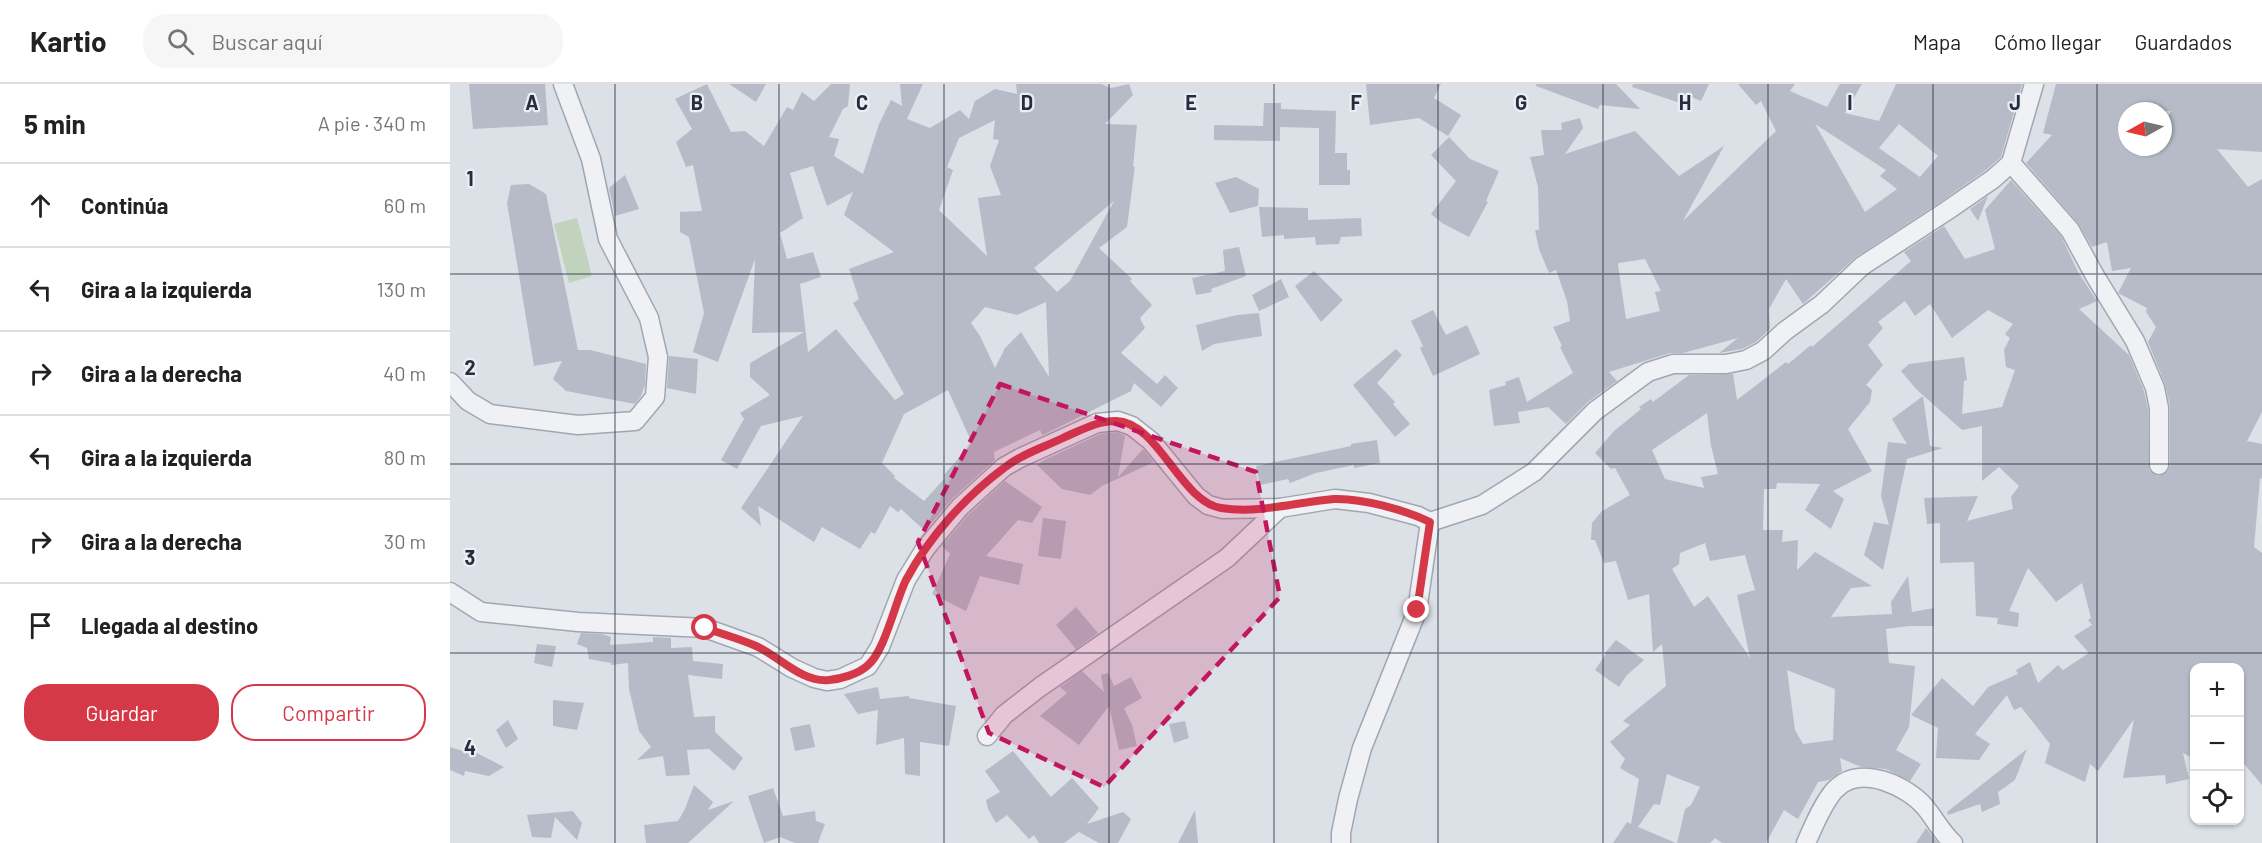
<!DOCTYPE html>
<html lang="es">
<meta charset="utf-8">
<style>
body{margin:0;font-family:Barlow,sans-serif;background:#f6f6f6;color:#222}
.controls{position:absolute;right:18px;bottom:18px;display:grid;overflow:hidden;border-radius:12px;box-shadow:0 2px 4px #0004}
.controls button{width:54px;height:54px;display:grid;place-items:center;padding:0;border:0;border-bottom:2px solid #e0e0e0;background:#fff;color:#222;font:30px sans-serif}
.compass{position:absolute;left:1668px;top:18px;width:54px;height:54px;border-radius:50%;background:#fff;box-shadow:0 2px 4px #0004;rotate:262deg}
.stop{position:absolute;width:18px;height:18px;margin:-14px;border:4px solid #d53847;border-radius:50%;background:#fff}
.stop.end{background:#d53847;border-color:#fff;box-shadow:0 2px 6px #0008}
.list{margin:0;padding:0;list-style:none}
h2{display:flex;justify-content:space-between;align-items:center;height:78px;margin:0;padding:0 24px;font-size:26px}
h2 small{font-size:20px;font-weight:400;color:#767676}
.list li{display:grid;grid-template-columns:39px 1fr auto;gap:18px;align-items:center;box-sizing:border-box;height:84px;padding:0 24px;border-top:2px solid #e0e0e0}
.list b{display:block;font-size:22px;white-space:nowrap}
.list em{font-size:20px;font-style:normal;color:#767676}
.actions{display:flex;gap:12px;padding:18px 24px}
.actions a{flex:1;padding:14px 0;border:2px solid #d53847;border-radius:24px;text-align:center;font-size:21px;color:#d53847}
.actions .main{background:#d53847;color:#fff}
.icon{flex:none;width:33px;height:33px;fill:none;stroke:currentColor;stroke-width:2;stroke-linecap:round;stroke-linejoin:round}
.map{position:relative;flex:none;width:1812px;height:759px;overflow:hidden}
header{display:flex;align-items:center;gap:36px;box-sizing:border-box;height:84px;padding:0 30px;background:#fff;border-bottom:2px solid #e0e0e0}
header strong{font-size:28px}
nav{display:flex;gap:33px;margin-inline-start:auto;font-size:21px}
.search{width:420px;height:54px;background:#f6f6f6;display:flex;align-items:center;gap:15px;box-sizing:border-box;padding:0 21px;border-radius:24px;color:#767676;font-size:22px}
main{display:flex}
aside{flex:1;background:#fff}
.map>svg:first-child{display:block}
.green{fill:#c1d2bd}
.building{fill:#b6bbc7;fill-rule:evenodd}
.lines{fill:none;stroke-linecap:round;stroke-linejoin:round}
.minor-casing{stroke:#a1a7b1;stroke-width:21}
.minor{stroke:#eff1f5;stroke-width:18}
.route{stroke:#d53847;stroke-width:8}
.marked{fill:#c2185b;fill-opacity:0.2;stroke:#c2185b;stroke-width:4.5;stroke-dasharray:12 8;stroke-linejoin:round}
.grid{fill:none;stroke:#252d3e;stroke-width:1.5;stroke-opacity:0.55}
.grid-label{font-size:20px;text-anchor:middle;font-weight:bold;fill:#252d3e;stroke:#ebeff5;stroke-width:4.5;stroke-linejoin:round;paint-order:stroke}
</style>
<header>
<strong>Kartio</strong>
<div class="search"><svg class="icon" aria-label="search" viewBox="0 0 24 24"><circle cx="10" cy="10" r="6"/><path d="M15 15l6 6"/></svg>Buscar aquí</div>
<nav><a>Mapa</a><a>Cómo llegar</a><a>Guardados</a></nav>
</header>
<main>
<aside>
<h2>5 min<small>A pie · 340 m</small></h2>
<ul class="list">
<li><svg class="icon" aria-label="ahead" viewBox="0 0 24 24"><path d="M12 20V5M6 11l6-6 6 6"/></svg><div><b>Continúa</b></div><em>60 m</em></li>
<li><svg class="icon" aria-label="left" viewBox="0 0 24 24"><path d="M17 20v-9H6M10 6l-5 5 5 5"/></svg><div><b>Gira a la izquierda</b></div><em>130 m</em></li>
<li><svg class="icon" aria-label="right" viewBox="0 0 24 24"><path d="M7 20v-9h11M14 6l5 5-5 5"/></svg><div><b>Gira a la derecha</b></div><em>40 m</em></li>
<li><svg class="icon" aria-label="left" viewBox="0 0 24 24"><path d="M17 20v-9H6M10 6l-5 5 5 5"/></svg><div><b>Gira a la izquierda</b></div><em>80 m</em></li>
<li><svg class="icon" aria-label="right" viewBox="0 0 24 24"><path d="M7 20v-9h11M14 6l5 5-5 5"/></svg><div><b>Gira a la derecha</b></div><em>30 m</em></li>
<li><svg class="icon" aria-label="arrive" viewBox="0 0 24 24"><path d="M6 21V4h12l-3 4 3 4H6"/></svg><div><b>Llegada al destino</b></div></li>
</ul>
<div class="actions"><a class="main">Guardar</a><a>Compartir</a></div>
</aside>
<div class="map">
<svg width="1812" height="759" viewBox="0 0 1812 759">
<rect width="100%" height="100%" fill="#dce0e7"/>
<polygon class="green" points="127,134 142,192 119,199 104,140"/>
<g class="building">
<polygon points="19,0 95,0 98,41 23,45"/>
<path d="M 257,0 L 281,48 L 295,47 L 314,62 L 337,23 L 343,26 L 352,8 L 364,17 L 381,0 L 400,0 L 398,22 L 393,25 L 379,53 L 389,55 L 384,72 L 413,90 L 429,40 L 441,16 L 452,22 L 450,0 L 473,0 L 457,35 L 480,44 L 510,26 L 519,35 L 525,17 L 545,5 L 567,10 L 566,0 L 651,0 L 661,4 L 679,0 L 683,11 L 655,40 L 687,41 L 683,83 L 685,82 L 677,143 L 649,164 L 682,195 L 680,197 L 702,221 L 690,234 L 695,244 L 671,269 L 707,300 L 715,291 L 728,304 L 711,323 L 684,299 L 681,307 L 597,349 L 592,351 L 590,346 L 544,368 L 545,376 L 502,415 L 475,447 L 451,425 L 448,428 L 440,422 L 425,450 L 421,448 L 410,465 L 372,443 L 364,458 L 308,422 L 311,442 L 291,424 L 353,332 L 311,342 L 287,385 L 271,376 L 294,335 L 290,329 L 320,311 L 300,293 L 300,279 L 354,248 L 302,249 L 305,175 L 268,278 L 243,268 L 254,229 L 239,153 L 230,148 L 230,128 L 252,127 L 243,81 L 236,83 L 226,58 L 242,45 L 225,15 ZM 545,36 L 543,55 L 549,56 L 540,82 L 551,111 L 528,114 L 537,172 L 489,126 L 503,86 L 497,83 L 509,54 ZM 363,82 L 377,122 L 403,108 L 394,131 L 444,168 L 399,185 L 409,215 L 403,219 L 454,310 L 445,316 L 386,245 L 358,268 L 350,200 L 371,193 L 363,168 L 337,175 L 330,149 L 353,134 L 340,89 ZM 664,117 L 620,197 L 607,208 L 584,184 ZM 596,218 L 599,293 L 571,248 L 555,264 L 545,284 L 530,252 L 521,239 L 535,223 L 567,231 ZM 498,306 L 522,359 L 493,392 L 495,394 L 474,417 L 444,394 L 445,392 L 432,379 L 454,330 Z"/>
<polygon points="279,0 316,0 306,18"/>
<polygon points="916,0 991,0 984,14 1011,31 998,52 969,34 920,41"/>
<polygon points="1086,0 1166,0 1190,25 1150,21 1148,25 1086,2"/>
<polygon points="1183,0 1259,0 1251,17 1231,9 1230,19 1182,3"/>
<path d="M 1288,0 L 1345,0 L 1340,7 L 1377,23 L 1390,0 L 1412,0 L 1395,29 L 1429,37 L 1446,0 L 1572,0 L 1551,73 L 1536,86 L 1489,119 L 1406,173 L 1353,220 L 1336,195 L 1319,225 L 1320,245 L 1306,258 L 1292,265 L 1269,269 L 1288,254 L 1233,269 L 1220,269 L 1159,288 L 1167,297 L 1138,318 L 1116,340 L 1098,323 L 1068,328 L 1070,339 L 1044,342 L 1039,306 L 1056,301 L 1055,298 L 1069,293 L 1077,318 L 1123,289 L 1110,263 L 1112,262 L 1103,243 L 1120,237 L 1117,217 L 1106,186 L 1099,189 L 1089,165 L 1085,146 L 1089,146 L 1088,103 L 1080,73 L 1094,71 L 1091,46 L 1112,46 L 1111,39 L 1130,34 L 1133,44 L 1115,70 L 1185,47 L 1229,92 L 1274,62 L 1233,137 L 1326,47 L 1311,17 L 1306,21 ZM 1365,40 L 1436,86 L 1430,92 L 1447,105 L 1415,128 ZM 1449,40 L 1488,72 L 1470,93 L 1429,64 ZM 1195,175 L 1211,207 L 1205,208 L 1210,227 L 1176,235 L 1168,181 L 1169,179 Z"/>
<path d="M 1606,0 L 1812,0 L 1812,68 L 1767,65 L 1798,103 L 1812,95 L 1812,328 L 1797,357 L 1812,360 L 1812,395 L 1810,394 L 1804,463 L 1812,469 L 1812,701 L 1790,675 L 1790,584 L 1744,584 L 1744,675 L 1733,669 L 1739,695 L 1716,700 L 1715,691 L 1673,694 L 1684,635 L 1648,687 L 1640,680 L 1635,698 L 1595,679 L 1600,660 L 1571,623 L 1564,626 L 1557,611 L 1525,650 L 1540,660 L 1529,676 L 1486,674 L 1488,644 L 1461,631 L 1492,594 L 1523,622 L 1538,603 L 1568,590 L 1566,586 L 1580,578 L 1588,599 L 1608,581 L 1613,586 L 1639,569 L 1624,552 L 1642,541 L 1638,536 L 1641,534 L 1632,499 L 1606,518 L 1578,484 L 1559,527 L 1569,529 L 1568,543 L 1547,540 L 1548,534 L 1526,532 L 1524,478 L 1490,479 L 1490,439 L 1477,440 L 1474,414 L 1528,412 L 1517,437 L 1563,425 L 1561,413 L 1569,402 L 1549,383 L 1532,397 L 1532,342 L 1512,346 L 1466,305 L 1451,287 L 1459,280 L 1514,273 L 1517,296 L 1514,297 L 1512,330 L 1552,323 L 1565,286 L 1556,283 L 1554,266 L 1560,254 L 1555,250 L 1563,240 L 1538,226 L 1502,254 L 1480,220 L 1465,232 L 1455,217 L 1428,238 L 1433,244 L 1418,261 L 1433,281 L 1416,301 L 1422,306 L 1420,318 L 1398,345 L 1422,387 L 1383,407 L 1394,415 L 1381,445 L 1355,426 L 1370,400 L 1327,399 L 1326,405 L 1314,405 L 1313,446 L 1333,446 L 1332,458 L 1348,456 L 1347,486 L 1365,468 L 1422,502 L 1401,504 L 1381,533 L 1442,530 L 1441,518 L 1458,492 L 1462,528 L 1484,524 L 1484,542 L 1459,542 L 1436,545 L 1439,579 L 1465,582 L 1459,643 L 1446,666 L 1471,680 L 1460,697 L 1436,685 L 1411,683 L 1390,674 L 1392,687 L 1379,696 L 1368,698 L 1348,735 L 1334,726 L 1316,759 L 1272,759 L 1265,754 L 1260,759 L 1227,759 L 1235,725 L 1241,721 L 1250,703 L 1217,690 L 1210,721 L 1204,720 L 1188,743 L 1226,759 L 1163,759 L 1177,738 L 1181,740 L 1189,695 L 1170,684 L 1175,675 L 1160,658 L 1180,641 L 1173,637 L 1216,602 L 1212,560 L 1203,568 L 1199,510 L 1178,516 L 1166,477 L 1154,479 L 1145,456 L 1141,456 L 1142,439 L 1152,427 L 1180,411 L 1165,384 L 1161,385 L 1145,369 L 1164,347 L 1191,325 L 1189,323 L 1201,315 L 1203,318 L 1239,291 L 1283,290 L 1287,316 L 1336,278 L 1338,280 L 1361,261 L 1362,263 L 1461,177 L 1454,168 L 1494,142 L 1515,175 L 1545,165 L 1535,126 L 1561,96 L 1611,152 L 1628,188 L 1647,217 L 1629,225 L 1679,271 L 1694,307 L 1698,325 L 1699,386 L 1708,392 L 1718,387 L 1720,381 L 1720,322 L 1715,300 L 1698,258 L 1706,243 L 1696,228 L 1697,224 L 1668,209 L 1681,184 L 1662,187 L 1657,158 L 1642,163 L 1628,139 L 1576,79 L 1602,51 L 1593,49 ZM 1677,27 L 1721,27 L 1713,42 L 1713,63 L 1677,63 ZM 1257,329 L 1261,362 L 1268,390 L 1251,393 L 1254,404 L 1215,395 L 1202,366 ZM 1255,459 L 1260,477 L 1295,471 L 1305,506 L 1287,511 L 1300,574 L 1258,512 L 1244,523 L 1222,485 L 1229,480 L 1230,469 ZM 1337,586 L 1385,605 L 1383,656 L 1353,660 L 1345,646 Z"/>
<polygon points="814,19 831,19 831,25 886,27 885,69 897,69 897,86 900,86 900,101 869,101 869,44 830,43 830,57 764,56 764,41 813,42"/>
<polygon points="999,53 1020,75 1049,87 1036,117 1038,118 1019,153 992,139 981,130 1006,97 981,71"/>
<polygon points="175,91 189,125 165,132 159,104"/>
<polygon points="786,93 809,105 808,122 780,129 765,99"/>
<polygon points="79,100 96,110 128,266 140,266 196,280 195,301 191,312 185,320 116,307 103,295 112,277 84,282 57,119 61,101"/>
<polygon points="1538,112 1528,137 1520,125"/>
<polygon points="809,123 858,124 858,136 911,134 912,152 891,153 889,160 866,161 865,153 834,155 834,151 812,153"/>
<polygon points="789,163 796,192 761,205 762,208 746,211 742,194 775,187 773,166"/>
<polygon points="864,187 893,216 871,238 845,202"/>
<polygon points="831,195 839,213 809,227 802,211"/>
<polygon points="983,226 996,251 1017,241 1030,270 983,292 970,264 973,262 961,237"/>
<polygon points="809,229 812,252 764,260 752,267 746,241 787,231"/>
<polygon points="946,265 952,271 927,299 945,318 943,320 960,340 945,353 903,301"/>
<polygon points="219,272 248,275 246,310 217,304"/>
<polygon points="1473,312 1480,362 1493,364 1457,375 1433,486 1414,471 1424,438 1439,441 1431,412 1438,358 1457,360 1442,335"/>
<polygon points="667,348 675,352 668,393 693,365 704,378 652,402 640,411 612,405 587,381 594,376 650,350"/>
<polygon points="927,356 930,379 904,384 904,381 866,389 840,399 838,395 810,401 806,382 901,362 901,360"/>
<polygon points="555,397 592,423 582,439 568,436 536,472 573,480 569,501 530,492 516,527 482,510 500,470 492,462 518,431"/>
<polygon points="593,434 616,437 611,475 588,472"/>
<polygon points="626,523 648,549 626,565 606,541"/>
<polygon points="131,549 152,550 161,553 160,561 203,558 203,553 221,554 221,564 242,563 243,577 273,580 272,595 238,591 244,633 265,632 265,648 293,674 284,687 259,665 237,666 240,691 216,692 213,672 187,676 201,663 189,647 179,605 178,579 161,581 161,579 139,575 137,564 127,560"/>
<polygon points="1166,556 1194,576 1176,592 1169,603 1145,586 1156,570 1155,569"/>
<polygon points="87,560 106,562 102,583 84,579"/>
<polygon points="632,587 654,608 651,591 658,589 664,602 681,593 692,614 674,624 682,641 687,662 669,666 659,622 629,661 590,632 617,609 610,603"/>
<polygon points="428,603 430,615 459,612 459,614 506,622 499,662 470,658 470,692 455,690 454,654 426,661 428,626 408,630 394,610"/>
<polygon points="103,616 134,619 127,646 103,642"/>
<polygon points="58,636 68,655 56,664 46,646"/>
<polygon points="735,637 739,654 724,659 719,640"/>
<polygon points="360,640 365,663 345,667 340,644"/>
<polygon points="0,663 22,670 23,667 54,683 39,692 15,687 14,692 0,686"/>
<polygon points="1577,665 1565,696 1548,708 1550,720 1532,728 1530,720 1498,731 1497,728"/>
<polygon points="563,667 601,713 622,694 649,724 637,740 673,728 681,735 668,759 649,759 629,748 614,759 589,759 584,751 579,755 557,731 546,739 538,725 536,716 550,708 535,687"/>
<polygon points="244,701 263,718 258,726 284,717 238,759 196,759 194,741 228,737 235,725"/>
<polygon points="323,704 333,732 365,727 366,737 375,740 368,759 345,759 330,753 314,759 298,712"/>
<polygon points="745,726 748,759 728,759"/>
<polygon points="123,727 132,739 127,756 105,733 101,754 82,753 77,731"/>
<polygon points="1476,744 1483,753 1488,759 1466,759"/>
</g>
<g class="lines">
<defs>
<g id="minor">
<polyline points="1561,79 1620,146 1645,192 1685,257 1705,304 1709,324 1709,381"/>
<polyline points="0,298 18,317 40,330 128,341 185,337 205,313 208,273 199,234 158,155 141,75 113,0"/>
<polyline points="0,508 31,528 128,538 255,544 308,563 342,584 364,594 377,597 390,595 418,582 430,563 456,496 475,465 510,423 554,383 570,374 647,339 668,337 682,342 701,357 746,412 758,421 773,425 830,424 885,415 919,419 968,432 980,438 1032,421 1084,388 1145,327 1198,288 1223,280 1276,280 1296,276 1313,267 1335,247 1372,220 1412,182 1495,128 1543,95 1561,79 1584,0"/>
<polyline points="537,652 554,631 590,603 777,474 830,424"/>
<polyline points="891,759 891,749 898,715 912,664 967,527 980,438"/>
<path d="M 1356,759 C 1362,745 1376,712 1388,703 C 1412,681 1457,702 1475,723 C 1485,735 1491,748 1503,759"/>
</g>
</defs>
<use href="#minor" class="minor-casing"/>
<use href="#minor" class="minor"/>
</g>
<g class="lines">
<path class="route" d="M 255,544 C 272,550 290,555 306,562 C 329,572 352,599 379,596 C 391,595 408,590 417,582 C 435,568 445,518 456,496 C 479,453 515,413 554,384 C 571,370 595,363 615,353 C 631,346 647,337 666,337 C 708,338 730,417 771,424 C 809,430 846,418 884,415 C 912,414 955,426 980,438 L 967,526"/>
</g>
<path class="marked" d="M 550,300 L 806,388 L 830,513 L 654,703 L 539,649 L 468,458 Z"/>
<path class="grid" d="M 165,0 L 165,759M 329,0 L 329,759M 494,0 L 494,759M 659,0 L 659,759M 824,0 L 824,759M 988,0 L 988,759M 1153,0 L 1153,759M 1318,0 L 1318,759M 1483,0 L 1483,759M 1647,0 L 1647,759M 0,190 L 1812,190M 0,380 L 1812,380M 0,569 L 1812,569"/>
<g class="grid-label">
<text x="82" y="26">A</text>
<text x="247" y="26">B</text>
<text x="412" y="26">C</text>
<text x="577" y="26">D</text>
<text x="741" y="26">E</text>
<text x="906" y="26">F</text>
<text x="1071" y="26">G</text>
<text x="1235" y="26">H</text>
<text x="1400" y="26">I</text>
<text x="1565" y="26">J</text>
<text x="20" y="102">1</text>
<text x="20" y="291">2</text>
<text x="20" y="481">3</text>
<text x="20" y="671">4</text>
</g>
</svg>
<div class="controls">
<button>+</button>
<button>−</button>
<button><svg class="icon" aria-label="locate" viewBox="0 0 24 24"><circle cx="12" cy="12" r="6"/><path d="M12 2v4M12 18v4M2 12h4M18 12h4"/></svg></button>
</div>
<svg class="compass" viewBox="-18 -18 36 36"><path d="M0-13l5 13h-10z" fill="#e53935"/><path d="M0 13l5-13h-10z" fill="#767676"/></svg>
<div class="stop" style="left:255px;top:544px"></div>
<div class="stop end" style="left:967px;top:526px"></div>
</div>
</main>
